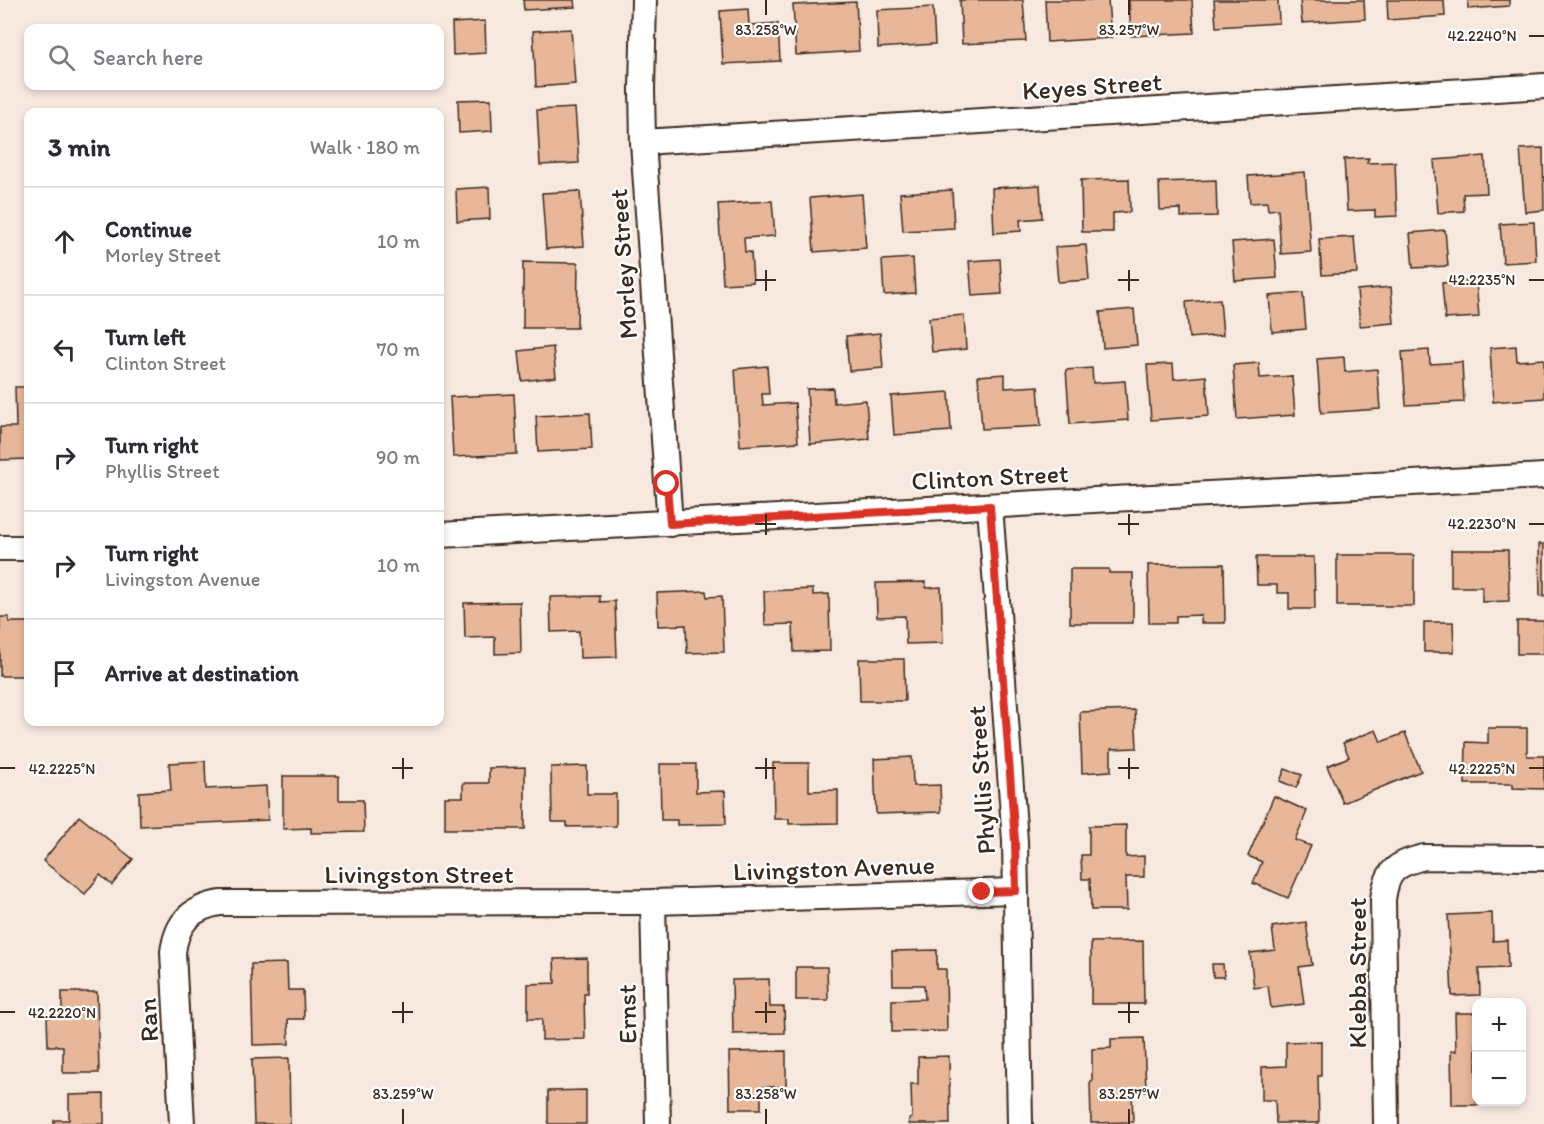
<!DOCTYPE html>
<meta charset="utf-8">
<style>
body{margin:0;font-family:Itim,sans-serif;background:#f2f2f3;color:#2b2b33}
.controls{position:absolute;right:18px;bottom:18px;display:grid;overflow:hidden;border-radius:12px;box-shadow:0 3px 9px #0003}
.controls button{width:54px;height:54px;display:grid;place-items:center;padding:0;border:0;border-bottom:2px solid #e1e1e2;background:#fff;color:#2b2b33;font:30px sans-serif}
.stop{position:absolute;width:18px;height:18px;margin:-14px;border:4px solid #d93025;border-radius:50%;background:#fff}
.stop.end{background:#d93025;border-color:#fff;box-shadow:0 2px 6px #0008}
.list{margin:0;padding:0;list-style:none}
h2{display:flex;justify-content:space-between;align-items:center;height:78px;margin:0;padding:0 24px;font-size:26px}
h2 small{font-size:20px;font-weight:400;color:#7c7c81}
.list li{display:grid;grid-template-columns:39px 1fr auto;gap:18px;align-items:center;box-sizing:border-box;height:108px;padding:0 24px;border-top:2px solid #e1e1e2}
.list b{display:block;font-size:22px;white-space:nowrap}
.list p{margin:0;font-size:20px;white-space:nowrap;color:#7c7c81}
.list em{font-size:20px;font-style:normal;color:#7c7c81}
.icon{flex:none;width:33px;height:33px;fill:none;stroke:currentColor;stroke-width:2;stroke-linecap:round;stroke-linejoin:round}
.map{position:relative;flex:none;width:1544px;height:1124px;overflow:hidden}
.search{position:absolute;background:#fff;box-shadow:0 3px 9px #0003;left:24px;top:24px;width:420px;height:66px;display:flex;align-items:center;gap:15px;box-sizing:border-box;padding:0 21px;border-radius:12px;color:#7c7c81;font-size:22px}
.panel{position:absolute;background:#fff;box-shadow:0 3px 9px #0003;left:24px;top:108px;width:420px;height:618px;border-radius:12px}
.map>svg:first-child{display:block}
.building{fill:#e8b699;stroke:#3b2a1e;stroke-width:1.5}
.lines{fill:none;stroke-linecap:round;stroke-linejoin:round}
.street-casing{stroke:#3b2a1e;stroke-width:28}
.street{stroke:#fff;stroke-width:24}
.route{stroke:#d93025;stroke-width:8}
.ticks{fill:none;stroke:#3b2a1e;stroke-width:2}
.labels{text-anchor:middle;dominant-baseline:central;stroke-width:4.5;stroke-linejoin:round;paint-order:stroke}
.street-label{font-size:26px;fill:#3b2a1e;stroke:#fff}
.ticks-label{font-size:15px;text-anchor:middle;fill:#3b2a1e;stroke:#fff;stroke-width:4.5;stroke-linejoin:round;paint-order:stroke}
</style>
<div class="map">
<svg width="1544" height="1124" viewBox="0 0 1544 1124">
<rect width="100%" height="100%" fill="#f8e9e0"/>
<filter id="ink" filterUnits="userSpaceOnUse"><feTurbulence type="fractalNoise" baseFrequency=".0167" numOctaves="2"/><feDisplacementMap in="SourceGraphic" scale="12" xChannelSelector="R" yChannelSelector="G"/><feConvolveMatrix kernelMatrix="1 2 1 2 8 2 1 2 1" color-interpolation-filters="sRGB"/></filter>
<g filter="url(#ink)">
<g class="building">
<polygon points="523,0 574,0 575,7 524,10"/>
<polygon points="960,0 1023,0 1026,41 962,44"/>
<polygon points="1045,0 1108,0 1111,38 1047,42"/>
<polygon points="1129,0 1192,0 1194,33 1131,36"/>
<polygon points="1214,0 1278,0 1279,23 1216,27"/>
<polygon points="1300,0 1364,0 1365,19 1302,23"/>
<polygon points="1387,0 1444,0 1445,16 1388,20"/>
<polygon points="1468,0 1509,0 1509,6 1468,9"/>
<polygon points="856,2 859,51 796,55 793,5"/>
<polygon points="933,7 935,44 878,48 877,10"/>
<polygon points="748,9 749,25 778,23 780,61 723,64 720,11"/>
<polygon points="485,21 486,53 453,55 452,23"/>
<polygon points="571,29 575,84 536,87 533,31"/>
<polygon points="491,99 492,131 459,133 458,100"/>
<polygon points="575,108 579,163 540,165 537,110"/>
<polygon points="1543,148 1544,210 1525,212 1520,149"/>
<polygon points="1485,156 1487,193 1463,194 1464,211 1438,213 1434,160"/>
<polygon points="1369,158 1367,163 1395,162 1397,216 1375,217 1375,210 1347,211 1344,159"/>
<polygon points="1305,172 1311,252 1281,254 1278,209 1268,210 1267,202 1250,203 1248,176"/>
<polygon points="1129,179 1130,212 1113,213 1113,232 1082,232 1081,180"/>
<polygon points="1216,180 1217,216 1181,217 1181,209 1160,210 1159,182"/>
<polygon points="1040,185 1042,218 1020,220 1021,231 994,233 992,188"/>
<polygon points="489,187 490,219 457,221 456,189"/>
<polygon points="952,190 954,228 903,231 900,193"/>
<polygon points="580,191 584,246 546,249 542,193"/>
<polygon points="862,194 866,248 814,252 810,198"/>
<polygon points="772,201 775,236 744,238 745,252 751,252 753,282 723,284 718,204"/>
<polygon points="1534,222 1536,261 1503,263 1500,224"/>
<polygon points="1445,230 1448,266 1413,268 1410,233"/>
<polygon points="1354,237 1357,273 1322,275 1319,239"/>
<polygon points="1274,239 1277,278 1235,281 1232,242"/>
<polygon points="1086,245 1089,280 1058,282 1055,247"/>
<polygon points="913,258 915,293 884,295 882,260"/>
<polygon points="1000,259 1002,294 972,296 969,261"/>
<polygon points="523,262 578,263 577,328 523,328"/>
<polygon points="1476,280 1479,317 1445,319 1442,283"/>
<polygon points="1391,287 1394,323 1360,326 1357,290"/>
<polygon points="1303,293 1306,329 1272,332 1269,296"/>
<polygon points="1220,299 1223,335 1189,338 1186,302"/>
<polygon points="1134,309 1137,345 1103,348 1100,312"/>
<polygon points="964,315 966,349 932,352 929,318"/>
<polygon points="880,333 883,368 849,371 846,336"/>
<polygon points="1516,346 1517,361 1544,359 1544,398 1493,402 1490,348"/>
<polygon points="553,347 556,377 522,381 519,351"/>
<polygon points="1429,350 1430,364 1462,362 1464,402 1406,405 1402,352"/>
<polygon points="1344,357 1345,372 1377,369 1380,409 1321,413 1317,359"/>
<polygon points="1259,363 1260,378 1292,376 1295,415 1237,419 1233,365"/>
<polygon points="1173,364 1174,379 1206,376 1209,416 1151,420 1147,365"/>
<polygon points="767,366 769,394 762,394 763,405 795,403 798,442 740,446 735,369"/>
<polygon points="1092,368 1093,383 1125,381 1128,420 1070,424 1066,370"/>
<polygon points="1005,374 1005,388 1038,386 1041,426 982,429 978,376"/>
<polygon points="15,387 28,387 28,459 0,460 0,427 16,427"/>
<polygon points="833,388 834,403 866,400 869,439 810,444 807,389"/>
<polygon points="949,392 951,431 894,435 891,396"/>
<polygon points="514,394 517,454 453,457 450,397"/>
<polygon points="590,413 592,449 538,452 536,416"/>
<polygon points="1539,544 1544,544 1544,596 1540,596"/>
<polygon points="1451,550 1508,550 1509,601 1482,602 1482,587 1451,587"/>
<rect x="1337" y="555" width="77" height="51"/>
<polygon points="1256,557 1314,557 1315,609 1289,609 1289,593 1277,593 1277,585 1257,585"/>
<polygon points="1224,564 1225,623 1201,623 1201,615 1176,616 1176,623 1149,623 1148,565"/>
<polygon points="1070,569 1109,569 1109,573 1133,573 1133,623 1070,623"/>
<polygon points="926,582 926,588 941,587 943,643 906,644 905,616 877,617 876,583"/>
<polygon points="813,589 813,595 829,594 830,651 794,652 793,624 765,625 764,591"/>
<polygon points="706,591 707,597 722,596 724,652 687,653 686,625 658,626 657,593"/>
<polygon points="600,596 600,602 615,601 617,657 580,658 579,631 551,632 550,597"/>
<polygon points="520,602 521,653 495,654 495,637 465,638 464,603"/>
<polygon points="0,617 9,617 9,622 28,622 28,676 0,676"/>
<rect x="1517" y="621" width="27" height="33"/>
<polygon points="1424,622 1453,622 1454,652 1424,652"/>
<polygon points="859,659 904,659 905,701 860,701"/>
<polygon points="1135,710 1137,748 1111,749 1111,771 1082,773 1080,712"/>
<polygon points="1488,728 1527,728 1527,756 1544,756 1544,789 1513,788 1513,784 1465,784 1466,742 1488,743"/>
<polygon points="1376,730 1381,742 1405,733 1421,771 1343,803 1327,766 1349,757 1343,743"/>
<polygon points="912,757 913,786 940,785 941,812 876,814 874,759"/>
<polygon points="205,761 206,789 266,786 268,820 140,826 139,792 171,790 169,763"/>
<polygon points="773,763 809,763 809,791 838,790 838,823 789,824 789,819 774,819"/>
<polygon points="660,764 696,764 696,792 725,791 726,824 677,825 677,820 661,820"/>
<polygon points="587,766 587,794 616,794 616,826 567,827 567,822 552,822 551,767"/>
<polygon points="525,767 525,829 445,829 445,797 463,797 463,783 489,783 489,768"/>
<polygon points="1285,769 1302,775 1296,788 1280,781"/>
<polygon points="283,776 339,776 339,800 363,800 364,832 311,833 311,828 283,829"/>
<polygon points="1274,796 1307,811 1295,840 1311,846 1288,898 1253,883 1262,862 1248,856"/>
<polygon points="79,816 133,859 112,885 100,875 85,894 43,861"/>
<polygon points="1126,825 1126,857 1144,856 1144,877 1126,877 1127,910 1091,910 1090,879 1082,879 1081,855 1089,855 1089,826"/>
<polygon points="1492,913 1493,941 1507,940 1508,968 1479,969 1480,995 1452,996 1448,915"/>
<polygon points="1306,922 1312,965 1299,967 1304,1004 1271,1008 1268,986 1254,988 1250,953 1275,950 1272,927"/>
<polygon points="1143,941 1144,1004 1091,1004 1091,942"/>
<polygon points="937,950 937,969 946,969 947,1031 892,1032 892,1000 925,999 924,985 893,985 892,951"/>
<polygon points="587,958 587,994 584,994 585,1039 542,1040 542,1019 528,1019 528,984 555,983 554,959"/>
<polygon points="287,963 288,990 303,990 304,1019 288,1019 289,1044 253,1045 251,964"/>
<polygon points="1212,964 1223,964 1224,977 1213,977"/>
<polygon points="796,967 827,967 828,1000 796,1000"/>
<polygon points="769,979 770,1007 784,1007 785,1033 733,1034 732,980"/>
<polygon points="62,992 97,992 99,1073 63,1073 63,1046 48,1046 47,1017 62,1017"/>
<polygon points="1455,1013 1476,1013 1476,1102 1485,1102 1485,1105 1452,1105 1451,1051 1456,1051"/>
<polygon points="1144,1038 1146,1091 1132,1092 1133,1122 1091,1123 1090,1081 1092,1081 1092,1049 1111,1048 1111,1039"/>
<polygon points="1321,1041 1321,1076 1318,1076 1319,1123 1276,1123 1275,1100 1262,1100 1262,1067 1286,1066 1286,1042"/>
<polygon points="786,1051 786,1087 761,1087 761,1109 730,1109 729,1052"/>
<polygon points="949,1056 950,1124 909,1124 909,1119 912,1118 911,1084 918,1084 918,1057"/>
<polygon points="289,1058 290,1124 254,1124 252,1059"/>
<polygon points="586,1090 586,1124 548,1124 548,1091"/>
<polygon points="104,1094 104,1124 54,1124 54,1120 69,1120 69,1095"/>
</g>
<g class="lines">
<defs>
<g id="street">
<polyline points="644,0 642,89 643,142 670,524"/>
<polyline points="643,142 1544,86"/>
<polyline points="990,506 1015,841 1020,1124"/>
<polyline points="440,535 1544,476"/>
<polyline points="0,548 28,548"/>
<polyline points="653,902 658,1124"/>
<path d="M 182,1124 L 173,952 C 177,923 190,908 220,903 L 653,902 L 1016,891"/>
<path d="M 1386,1124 L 1383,899 C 1387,870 1396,864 1424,857 L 1544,858"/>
</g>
</defs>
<use href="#street" class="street-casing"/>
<use href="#street" class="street"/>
</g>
</g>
<g class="lines" filter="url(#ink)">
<polyline class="route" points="667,484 670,524 990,506 1015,841 1016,891 982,892"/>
</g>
<path class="ticks" d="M 766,0 L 766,15M 1129,0 L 1129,15M 1529,36 L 1544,36M 766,270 L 766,291M 1129,270 L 1129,291M 755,280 L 776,280M 1118,280 L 1139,280M 1529,280 L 1544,280M 766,514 L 766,535M 1129,514 L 1129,535M 755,524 L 776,524M 1118,524 L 1139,524M 1529,524 L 1544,524M 403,758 L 403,779M 766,758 L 766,779M 1129,758 L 1129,779M 0,768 L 15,768M 392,768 L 413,768M 755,768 L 776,768M 1118,768 L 1139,768M 1529,768 L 1544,768M 403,1002 L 403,1023M 766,1002 L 766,1023M 1129,1002 L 1129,1023M 0,1012 L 15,1012M 392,1012 L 413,1012M 755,1012 L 776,1012M 1118,1012 L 1139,1012M 403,1109 L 403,1124M 766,1109 L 766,1124M 1129,1109 L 1129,1124"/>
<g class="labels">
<g class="street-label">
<text transform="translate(1092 86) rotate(-4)">Keyes Street</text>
<text transform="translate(623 264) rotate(-94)">Morley Street</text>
<text transform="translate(990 477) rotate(-3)">Clinton Street</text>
<text transform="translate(981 780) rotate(-94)">Phyllis Street</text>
<text transform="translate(834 868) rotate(-2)">Livingston Avenue</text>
<text x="419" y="874">Livingston Street</text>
<text transform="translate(1357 973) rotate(-90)">Klebba Street</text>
<text transform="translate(627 1014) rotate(-91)">Ernst</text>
<text transform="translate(148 1020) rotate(-93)">Ran</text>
</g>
</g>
<g class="ticks-label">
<text x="766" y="35">83.258°W</text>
<text x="1129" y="35">83.257°W</text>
<text x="1482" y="41">42.2240°N</text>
<text x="1482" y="285">42.2235°N</text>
<text x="1482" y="529">42.2230°N</text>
<text x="62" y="774">42.2225°N</text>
<text x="1482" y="774">42.2225°N</text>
<text x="62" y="1018">42.2220°N</text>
<text x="403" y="1099">83.259°W</text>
<text x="766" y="1099">83.258°W</text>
<text x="1129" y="1099">83.257°W</text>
</g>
</svg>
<div class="controls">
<button>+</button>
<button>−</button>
</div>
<div class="stop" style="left:667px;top:484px"></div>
<div class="stop end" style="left:982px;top:892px"></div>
<div class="search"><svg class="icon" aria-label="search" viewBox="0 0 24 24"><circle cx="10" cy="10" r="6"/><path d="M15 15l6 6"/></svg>Search here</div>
<section class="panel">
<h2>3 min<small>Walk · 180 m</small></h2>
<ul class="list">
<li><svg class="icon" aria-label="ahead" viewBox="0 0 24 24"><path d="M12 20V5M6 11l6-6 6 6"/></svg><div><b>Continue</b><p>Morley Street</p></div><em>10 m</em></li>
<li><svg class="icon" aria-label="left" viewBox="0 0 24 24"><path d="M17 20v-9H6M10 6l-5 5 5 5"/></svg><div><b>Turn left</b><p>Clinton Street</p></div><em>70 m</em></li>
<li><svg class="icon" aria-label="right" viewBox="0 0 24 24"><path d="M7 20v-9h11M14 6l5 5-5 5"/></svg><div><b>Turn right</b><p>Phyllis Street</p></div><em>90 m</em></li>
<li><svg class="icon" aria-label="right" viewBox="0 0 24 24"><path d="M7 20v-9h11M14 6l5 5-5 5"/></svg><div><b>Turn right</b><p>Livingston Avenue</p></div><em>10 m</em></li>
<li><svg class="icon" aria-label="arrive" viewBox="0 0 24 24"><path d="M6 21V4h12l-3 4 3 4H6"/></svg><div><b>Arrive at destination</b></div></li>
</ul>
</section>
</div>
